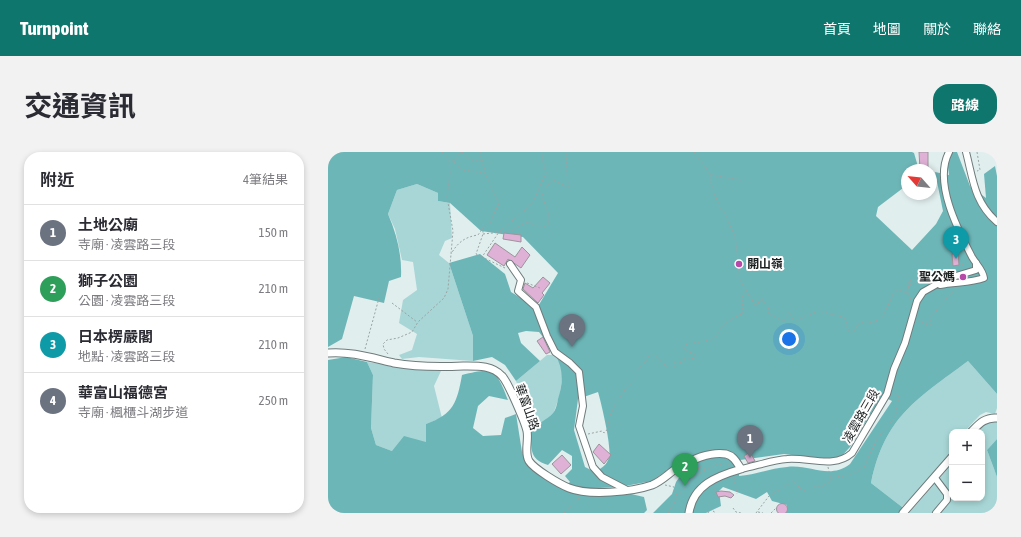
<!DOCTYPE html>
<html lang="zh-TW">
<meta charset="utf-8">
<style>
body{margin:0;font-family:"Asap Condensed","Noto Sans TC",sans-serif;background:#f2f2f3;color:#2b2b33}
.controls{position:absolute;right:12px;bottom:12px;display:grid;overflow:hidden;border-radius:8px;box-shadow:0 2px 6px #0003}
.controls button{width:36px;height:36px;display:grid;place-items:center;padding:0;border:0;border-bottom:1px solid #e1e1e2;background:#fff;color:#2b2b33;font:20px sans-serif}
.compass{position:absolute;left:573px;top:12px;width:36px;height:36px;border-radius:50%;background:#fff;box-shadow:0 2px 6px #0003;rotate:297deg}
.you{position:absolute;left:461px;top:187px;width:14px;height:14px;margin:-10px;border:3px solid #fff;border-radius:50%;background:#1a73e8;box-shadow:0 0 0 6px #1a73e833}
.badge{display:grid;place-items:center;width:26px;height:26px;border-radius:50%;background:#0f766e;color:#fff;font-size:13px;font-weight:700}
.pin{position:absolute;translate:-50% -33px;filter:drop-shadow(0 1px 2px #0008)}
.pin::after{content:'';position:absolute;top:21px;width:14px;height:12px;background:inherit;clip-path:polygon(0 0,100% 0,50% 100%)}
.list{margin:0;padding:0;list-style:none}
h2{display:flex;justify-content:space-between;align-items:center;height:52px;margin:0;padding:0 16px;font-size:17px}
h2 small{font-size:13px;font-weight:400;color:#7c7c81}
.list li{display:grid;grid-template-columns:26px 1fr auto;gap:12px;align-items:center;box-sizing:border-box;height:56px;padding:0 16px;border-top:1px solid #e1e1e2}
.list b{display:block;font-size:15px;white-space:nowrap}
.list p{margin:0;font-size:13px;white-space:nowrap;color:#7c7c81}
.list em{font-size:13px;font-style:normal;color:#7c7c81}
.map{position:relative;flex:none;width:669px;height:361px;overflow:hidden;border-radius:16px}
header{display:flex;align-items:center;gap:24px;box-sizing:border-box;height:56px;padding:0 20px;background:#0f766e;color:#fff}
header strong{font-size:19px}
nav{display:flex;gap:22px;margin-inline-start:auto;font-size:14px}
.intro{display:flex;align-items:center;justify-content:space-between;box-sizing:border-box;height:96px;padding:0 24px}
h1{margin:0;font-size:28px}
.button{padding:10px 18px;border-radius:16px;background:#0f766e;color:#fff;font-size:14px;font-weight:700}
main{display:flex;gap:24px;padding:0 24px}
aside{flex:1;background:#fff;border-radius:16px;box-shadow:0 2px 6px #0003}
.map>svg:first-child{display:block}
.green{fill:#a8d6d6}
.forest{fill:#6db6b8;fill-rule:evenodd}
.building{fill:#dfb1d6;stroke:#9d949b}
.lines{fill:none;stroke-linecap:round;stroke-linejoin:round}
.minor-casing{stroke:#6f7b7b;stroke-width:8}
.tertiary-casing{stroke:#6f7b7b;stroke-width:9}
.path{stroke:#99a4a4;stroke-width:1;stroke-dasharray:2 2;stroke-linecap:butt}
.minor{stroke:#fff;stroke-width:6}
.tertiary{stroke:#fff;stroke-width:7}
.poi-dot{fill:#b74aa9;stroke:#fff;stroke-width:1.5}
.labels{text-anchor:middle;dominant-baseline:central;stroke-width:4;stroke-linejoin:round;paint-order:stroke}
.poi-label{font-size:12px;font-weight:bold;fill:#1a1f1f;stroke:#fff;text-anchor:start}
.street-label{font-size:12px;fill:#1a1f1f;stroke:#fff}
</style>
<header>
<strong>Turnpoint</strong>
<nav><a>首頁</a><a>地圖</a><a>關於</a><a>聯絡</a></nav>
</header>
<div class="intro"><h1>交通資訊</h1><a class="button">路線</a></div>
<main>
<aside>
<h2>附近<small>4筆結果</small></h2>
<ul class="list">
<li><span class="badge" style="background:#6b7280">1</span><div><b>土地公廟</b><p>寺廟 · 凌雲路三段</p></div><em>150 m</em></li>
<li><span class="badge" style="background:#2e9e5b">2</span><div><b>獅子公園</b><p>公園 · 凌雲路三段</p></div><em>210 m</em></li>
<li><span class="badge" style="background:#0f9aa8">3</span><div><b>日本楞嚴閣</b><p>地點 · 凌雲路三段</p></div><em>210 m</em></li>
<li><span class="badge" style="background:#6b7280">4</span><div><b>華富山福德宮</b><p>寺廟 · 楓櫃斗湖步道</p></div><em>250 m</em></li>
</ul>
</aside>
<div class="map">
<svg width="669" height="361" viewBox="0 0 669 361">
<rect width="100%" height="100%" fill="#e1eeee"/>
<g class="green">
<polygon points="89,32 110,41 110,49 122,51 124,86 117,89 111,103 121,111 145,184 145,209 91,205 74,207 71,203 84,198 89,182 71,171 75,148 89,138 85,110 74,108 67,77 60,62 69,38"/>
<polygon points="219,203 229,203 235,219 232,242 226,260 216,270 208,273 196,251 188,229"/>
<path d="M 640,209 L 669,242 L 669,256 L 667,262 L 658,260 L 652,263 L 636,280 L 624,280 L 624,299 L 614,314 L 574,355 L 543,331 C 557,264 589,247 640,209 Z"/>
<polygon points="39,210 113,219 106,234 114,266 98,272 98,290 64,299 48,293 43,276 45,223"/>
<polygon points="669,269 669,287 659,298 669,325 669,361 581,361 624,312 624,346 654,346 654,280 645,280 649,274"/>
</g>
<g class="forest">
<path d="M 0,0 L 584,0 L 586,1 L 591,18 L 579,18 L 579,33 L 550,55 L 548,64 L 584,98 L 608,72 L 615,59 L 607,20 L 621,23 L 618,0 L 629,0 L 642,34 L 658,46 L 656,22 L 667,14 L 669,24 L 669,242 L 640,209 C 589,247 557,264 543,331 L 574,355 L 577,361 L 457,361 L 459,353 L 444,349 L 439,340 L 428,347 L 395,335 L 391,339 L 393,354 L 378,361 L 325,361 L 344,342 L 348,330 L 362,310 L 355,307 L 324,329 L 292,335 L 272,336 L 271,344 L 303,342 L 316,345 L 319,358 L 316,361 L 0,361 L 0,208 L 18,205 L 39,210 L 45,223 L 43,276 L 48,293 L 64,299 L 76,284 L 98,290 L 98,272 C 126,262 129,250 134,223 C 166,215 168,217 180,248 L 161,244 L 150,254 L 145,276 L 155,284 L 173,283 L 177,266 L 188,262 L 194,300 L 199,313 L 236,335 L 242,330 L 237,324 L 244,317 L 244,304 L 234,298 L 220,313 C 200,307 204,296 203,278 C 209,271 218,269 225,261 C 228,258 229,252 230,247 C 240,216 229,203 211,180 L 198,179 L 190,181 L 193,191 L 212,209 L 188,229 L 177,213 L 164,205 L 145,209 L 145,184 L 121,111 L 152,102 L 177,122 L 183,140 L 209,156 L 230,121 L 195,85 L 153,79 L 122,51 L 110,49 L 110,41 L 89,32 L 69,38 L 60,62 C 69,83 74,103 73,125 L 61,129 L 56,151 L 26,144 L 14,187 L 0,195 ZM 270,240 C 273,250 284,296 281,305 C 279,313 274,316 267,320 L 257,315 L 246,278 L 250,247 ZM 554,244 L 564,249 L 522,312 C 501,328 482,312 459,315 C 443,316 427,323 411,324 L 412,308 L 456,302 L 503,308 L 512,306 L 522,295 Z"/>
<polygon points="669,287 669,325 659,298"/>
</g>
<g class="building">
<polygon points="591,0 600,0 600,17 592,17"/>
<polygon points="176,81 193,83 193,90 175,87"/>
<polygon points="167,91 187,105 194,95 202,103 193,116 180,107 176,114 159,103"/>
<polygon points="630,101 631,113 625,114 624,102"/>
<polygon points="215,125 222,131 214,141 216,143 210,151 195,137 197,131 205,136"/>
<polygon points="215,185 222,200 218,202 209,189"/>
<polygon points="271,292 283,303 276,312 265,300"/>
<polygon points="422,300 427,309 420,311 416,304"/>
<polygon points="234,303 243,313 233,322 224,312"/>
<polygon points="393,339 402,340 406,343 403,346 397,344 390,345 388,340"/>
<circle cx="454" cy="357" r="5.5"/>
</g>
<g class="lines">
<defs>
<g id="minor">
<path d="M 638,0 C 645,27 646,50 669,70"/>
<polyline points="182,112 193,128 190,139 208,155 219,184 227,200 242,211 251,220 255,254 251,274 265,315 274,325 299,338"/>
<path d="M 612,133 C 627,130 643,131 656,126 C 655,118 648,112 644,105 C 630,78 605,30 621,0"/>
<path d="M 413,317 C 428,314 444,308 459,307 C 481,305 506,317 524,301 L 559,242 L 566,217 L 577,191 L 589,149 L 595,140 L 618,127 L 648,118 L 648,111"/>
<polyline points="607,326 619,342 619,348 608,361"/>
</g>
<g id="tertiary">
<path d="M 0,201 C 22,199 44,206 66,211 C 88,215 112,215 135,214 C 149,214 164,213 174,224 C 180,230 197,270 199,279 C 201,288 196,301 201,309 C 206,317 231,332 241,336 C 261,344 304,340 324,333 C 334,329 341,321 349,316 C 362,308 383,299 398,302 C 406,304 409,311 413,317 C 389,324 365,333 361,361"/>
<path d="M 643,280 C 651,272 657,265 669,266"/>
<polyline points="575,361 624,305"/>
</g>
</defs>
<use href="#minor" class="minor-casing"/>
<use href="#tertiary" class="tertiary-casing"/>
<g class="path">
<path d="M 114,0 L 135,18 L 157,21 L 171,51 L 162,71 L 155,76 L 150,83 C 137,85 130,90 123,102"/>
<polyline points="134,0 143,8 153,8"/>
<polyline points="152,0 157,20"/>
<polyline points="366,0 383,23 383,32 392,56 398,63 407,85 411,115 409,124 428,154"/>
<polyline points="649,0 652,18 649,19"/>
<polyline points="125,10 133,0"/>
<polyline points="383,23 413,28"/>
<path d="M 155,82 L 183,79 L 200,70 L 214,76 L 219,74 C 229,58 199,42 227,28 L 240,36 L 238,0"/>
<polyline points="153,104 148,102 155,82 155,76"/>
<polyline points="634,112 638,114"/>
<polyline points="177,116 154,105 171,80 205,51 218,20 214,6 216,0"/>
<polyline points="662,129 669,133"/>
<polyline points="199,131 212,136"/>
<polyline points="581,136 580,132 582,128 585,129"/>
<polyline points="583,148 579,138 585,129"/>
<polyline points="64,151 89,170"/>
<path d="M 427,154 L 435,146 L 435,149 L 441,154 L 440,161 L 457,169 L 458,162 L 461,161 L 466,168 L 474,167 L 477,164 L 492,159 C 501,162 508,163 517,166 L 520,178 L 523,180 L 527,179 L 529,174 L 536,169 L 545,171 L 556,163 L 565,142 L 570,138 L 580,141"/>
<polyline points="590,169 601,172 602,169"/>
<polyline points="598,172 602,173 602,166 627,137"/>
<polyline points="37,197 51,146 57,138"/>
<polyline points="60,202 56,197 55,192 59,188 70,186 84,180 90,170 116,146 120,137 125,79 119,45 122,21 121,7"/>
<path d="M 260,282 L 274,279 L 276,281 C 282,277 280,267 283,261 C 289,247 298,236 308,226 L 307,219 L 317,210 L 322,203 L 329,204 C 334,209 338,218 346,215 L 346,209 L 355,211 L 357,205 L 367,207 L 368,204 L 355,196 L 355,193 L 382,188 L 390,183 L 394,175 L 401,169 L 415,161 L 414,145 L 417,137"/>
<polyline points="500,315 503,328"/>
<polyline points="372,321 370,315 373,314 378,317"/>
<polyline points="406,326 409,342"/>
<polyline points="337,333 346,335 349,344"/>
<polyline points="385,335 388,340"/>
<polyline points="405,356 408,360 413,361"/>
<polyline points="430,360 435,361"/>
<polyline points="236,361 248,350 251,346"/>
<path d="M 340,361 C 352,343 361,322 384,316 L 383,314 L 400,311 L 402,315"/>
<polyline points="380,361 382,357 388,361"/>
<polyline points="428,361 441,344 465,329 474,338 480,340 486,334 495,334 507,325 524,323 536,315 550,285 567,266 571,244 565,242"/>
<polyline points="443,361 448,356"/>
</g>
<use href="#minor" class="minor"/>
<use href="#tertiary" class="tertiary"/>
</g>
<g class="poi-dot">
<circle cx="411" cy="112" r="4"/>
<circle cx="635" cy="125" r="4"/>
</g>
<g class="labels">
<g class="poi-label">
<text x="419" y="112">開山嶺</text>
<text x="627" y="125" text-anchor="end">聖公媽</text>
</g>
<g class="street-label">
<text transform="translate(199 255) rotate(70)">華富山路</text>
<text transform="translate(533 264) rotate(-60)">凌雲路三段</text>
</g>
</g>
</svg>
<div class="controls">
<button>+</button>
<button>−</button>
</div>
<svg class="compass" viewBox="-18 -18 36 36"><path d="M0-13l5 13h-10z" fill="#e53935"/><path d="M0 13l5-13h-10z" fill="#7c7c81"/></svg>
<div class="you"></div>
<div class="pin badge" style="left:422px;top:306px;background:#6b7280">1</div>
<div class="pin badge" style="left:357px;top:334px;background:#2e9e5b">2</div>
<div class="pin badge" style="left:628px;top:107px;background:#0f9aa8">3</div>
<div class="pin badge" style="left:244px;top:195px;background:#6b7280">4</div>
</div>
</main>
